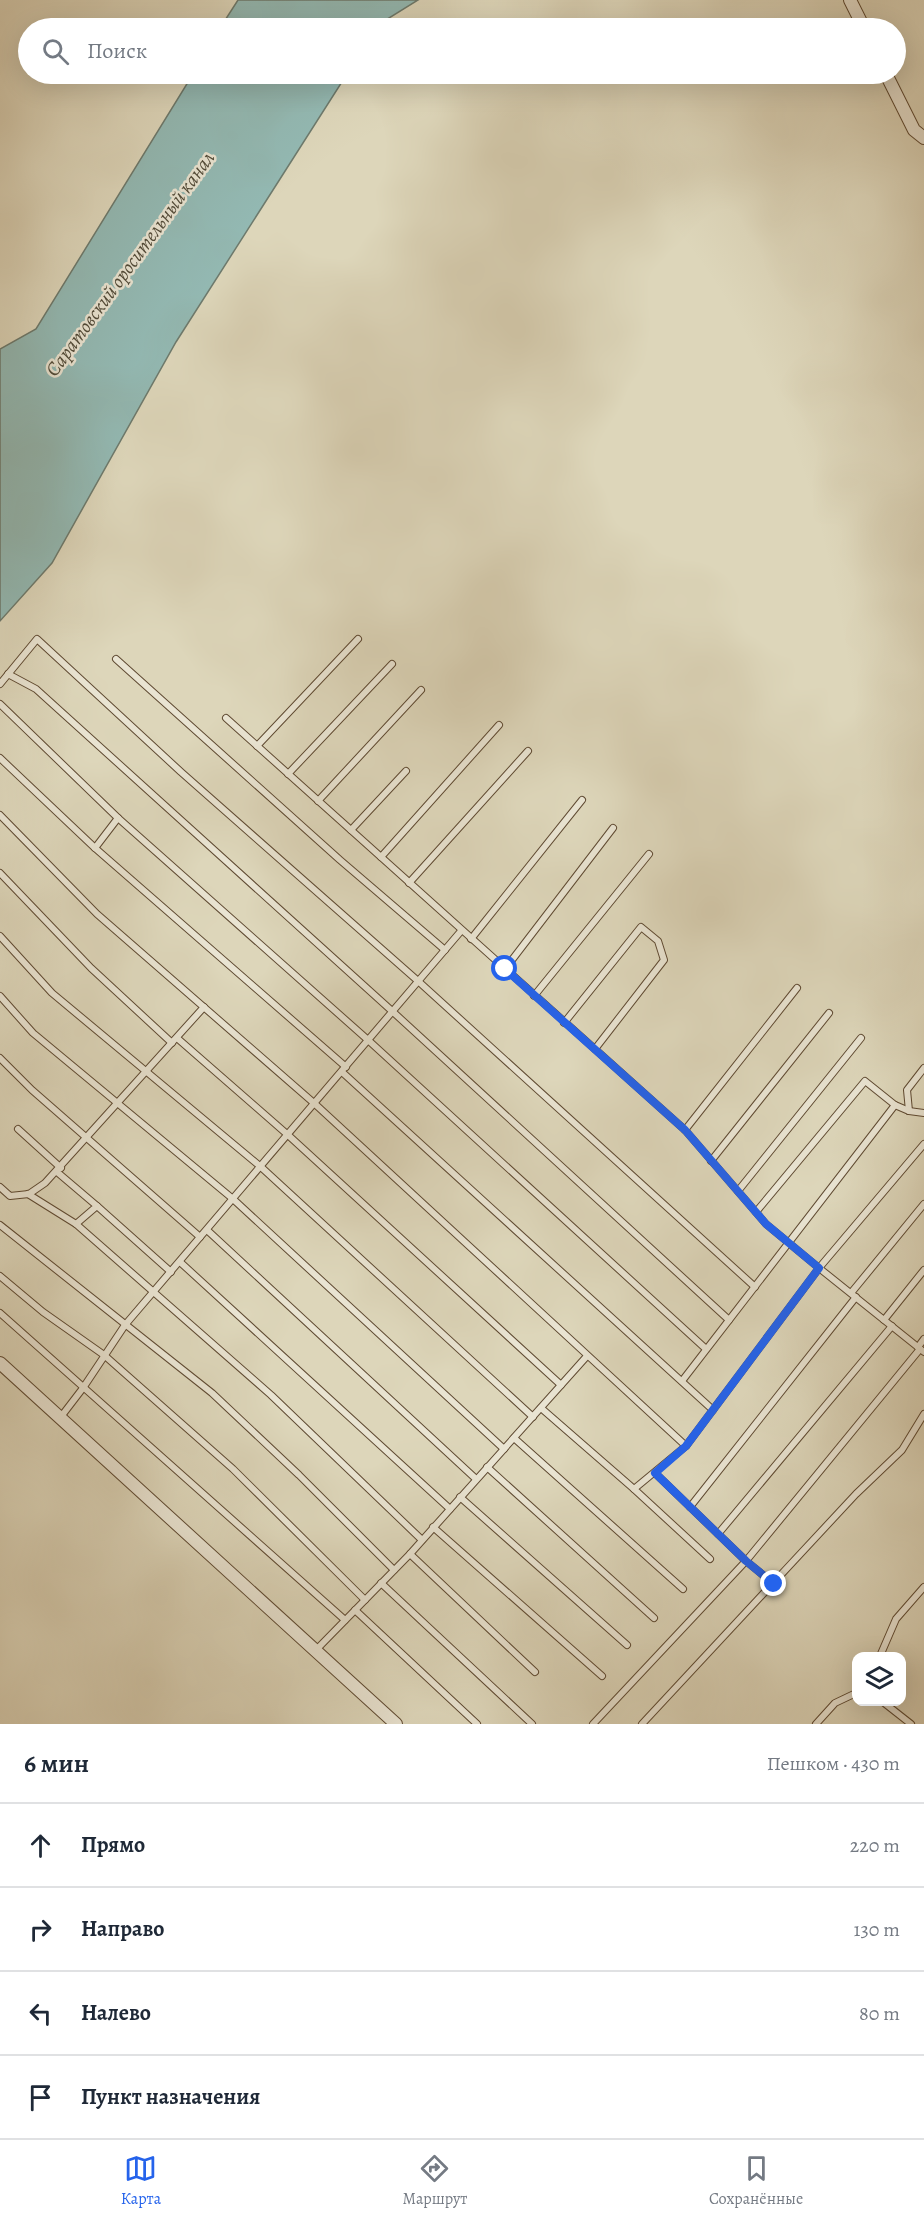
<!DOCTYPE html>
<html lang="ru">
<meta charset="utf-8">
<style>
body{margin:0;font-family:Alegreya,serif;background:#f6f6f7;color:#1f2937}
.controls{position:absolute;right:18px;bottom:18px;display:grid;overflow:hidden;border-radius:12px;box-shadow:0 6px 24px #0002}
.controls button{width:54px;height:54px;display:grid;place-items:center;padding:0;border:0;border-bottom:2px solid #e0e1e3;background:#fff;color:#1f2937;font:30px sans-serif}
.stop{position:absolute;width:18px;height:18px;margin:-14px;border:4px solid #2563eb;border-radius:50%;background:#fff}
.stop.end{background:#2563eb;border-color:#fff;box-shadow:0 2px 6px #0008}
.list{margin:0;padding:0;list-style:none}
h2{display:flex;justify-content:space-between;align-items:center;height:78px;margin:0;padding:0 24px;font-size:26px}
h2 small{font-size:20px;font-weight:400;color:#747a83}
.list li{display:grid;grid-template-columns:39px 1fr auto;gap:18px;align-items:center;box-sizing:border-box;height:84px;padding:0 24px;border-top:2px solid #e0e1e3}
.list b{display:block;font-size:22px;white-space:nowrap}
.list em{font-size:20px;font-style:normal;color:#747a83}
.icon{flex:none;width:33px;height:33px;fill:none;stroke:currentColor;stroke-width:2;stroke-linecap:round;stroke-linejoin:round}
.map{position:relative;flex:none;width:924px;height:1724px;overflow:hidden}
.search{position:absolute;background:#fff;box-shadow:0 6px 24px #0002;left:18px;right:18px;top:18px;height:66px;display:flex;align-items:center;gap:15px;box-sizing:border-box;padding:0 21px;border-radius:33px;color:#747a83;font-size:22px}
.sheet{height:414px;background:#fff}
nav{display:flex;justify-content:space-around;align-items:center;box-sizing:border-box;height:84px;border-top:2px solid #e0e1e3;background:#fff;font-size:16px;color:#747a83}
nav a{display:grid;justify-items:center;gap:3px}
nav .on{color:#2563eb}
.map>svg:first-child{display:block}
.water{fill:#93b9b3;stroke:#6d7a6d;stroke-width:1.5}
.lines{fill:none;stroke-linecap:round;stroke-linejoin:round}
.service-casing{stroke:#5f4a32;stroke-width:8}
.minor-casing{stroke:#5f4a32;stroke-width:14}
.service{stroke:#e9e4d2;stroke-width:6}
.minor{stroke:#e9e4d2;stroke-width:12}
.route{stroke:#2563eb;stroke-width:8}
.labels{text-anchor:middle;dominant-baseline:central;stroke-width:5;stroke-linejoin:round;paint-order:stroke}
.water-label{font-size:20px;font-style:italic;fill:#514b39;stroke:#e9e4d2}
</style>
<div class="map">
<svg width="924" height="1724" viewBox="0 0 924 1724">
<rect width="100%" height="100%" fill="#ddd6ba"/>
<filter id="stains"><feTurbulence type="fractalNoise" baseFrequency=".00333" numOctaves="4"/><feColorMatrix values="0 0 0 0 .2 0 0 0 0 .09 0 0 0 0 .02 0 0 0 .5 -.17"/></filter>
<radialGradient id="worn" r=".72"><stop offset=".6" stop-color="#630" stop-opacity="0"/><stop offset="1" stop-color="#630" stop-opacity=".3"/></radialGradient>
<g class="water">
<polygon points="238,0 418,0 373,28 220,28"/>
<polygon points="193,74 347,74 176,342 52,563 0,621 0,349 36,329"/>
</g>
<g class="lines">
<defs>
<g id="service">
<polyline points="116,659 340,860 445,950"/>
<polyline points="8,674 36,689 392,1011 729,1320"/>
<polyline points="0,684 37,639 181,772 418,981 755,1287"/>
<polyline points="0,704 118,818 368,1040 706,1349"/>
<polyline points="226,718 381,857"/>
<polyline points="499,725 381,857 685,1130 766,1224 819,1268 924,1144"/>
<polyline points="257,746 358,639"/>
<polyline points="0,758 95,848 346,1067"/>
<polyline points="288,774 392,664"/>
<polyline points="318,801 421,690"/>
<polyline points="0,815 97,914 315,1104 686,1446"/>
<polyline points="351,830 406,771"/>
<polyline points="95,848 118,818"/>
<polyline points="0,873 91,968 172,1043"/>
<polyline points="409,883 528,751"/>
<polyline points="0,936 52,993 261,1167 533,1417"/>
<polyline points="471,939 582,800"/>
<polyline points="505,969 613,828"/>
<polyline points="0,996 33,1033 233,1199 504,1449"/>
<polyline points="534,996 649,854"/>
<polyline points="564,1023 641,927 658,941 664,960 595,1049"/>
<polyline points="177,1038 288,1135 561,1385"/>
<polyline points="0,1058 32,1090 200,1237"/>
<polyline points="342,1072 713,1410"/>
<polyline points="909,1111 907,1090 924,1068"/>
<polyline points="18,1129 61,1168"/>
<polyline points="685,1130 797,988"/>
<polyline points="711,1161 829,1013"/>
<polyline points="0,1187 10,1196 29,1194 45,1183 204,1007"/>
<polyline points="738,1191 861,1038"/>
<polyline points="28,1194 76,1224 97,1206 57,1172"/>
<polyline points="97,1206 171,1272"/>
<polyline points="756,1212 865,1081 895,1105"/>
<polyline points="76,1224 271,1395 422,1540"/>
<polyline points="0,1225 212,1393 299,1475 394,1570"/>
<polyline points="207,1230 476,1479"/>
<polyline points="180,1262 450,1509"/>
<polyline points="0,1276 43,1312 104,1355 233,1469 365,1600"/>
<polyline points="851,1293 924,1204"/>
<polyline points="0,1313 345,1620"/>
<polyline points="884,1320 924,1270"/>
<polyline points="918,1347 924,1339"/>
<polyline points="682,1381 895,1105 909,1111 924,1113"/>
<polyline points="541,1408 634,1489"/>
<polyline points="60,1418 83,1388 125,1325 461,931"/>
<polyline points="514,1438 683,1589"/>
<polyline points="487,1467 654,1618"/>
<polyline points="655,1473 746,1561 774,1584"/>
<polyline points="460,1497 627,1645"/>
<polyline points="690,1507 856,1297"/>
<polyline points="433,1527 602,1676"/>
<polyline points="718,1534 892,1326"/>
<polyline points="410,1554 535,1672"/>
<polyline points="710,1559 634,1489 686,1446 819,1268 924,1352"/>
<polyline points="381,1583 532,1724"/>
<polyline points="355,1610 477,1724"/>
<polyline points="316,1650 410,1554 587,1356"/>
<polyline points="880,1656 896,1619 924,1587"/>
<polyline points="883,1702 911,1724"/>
<polyline points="593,1724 746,1561 920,1349"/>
<polyline points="642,1724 856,1494 902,1450 924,1414"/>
<polyline points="816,1724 835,1703 856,1693"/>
</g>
<g id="minor">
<polyline points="850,0 864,28"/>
<polyline points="886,74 914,130 924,138"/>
<polyline points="0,1363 396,1724"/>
</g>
</defs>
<use href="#service" class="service-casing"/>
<use href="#minor" class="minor-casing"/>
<use href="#service" class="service"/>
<use href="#minor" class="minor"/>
</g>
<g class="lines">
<polyline class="route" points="505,969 685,1130 766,1224 819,1268 686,1446 655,1473 746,1561 774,1584"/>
</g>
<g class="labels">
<g class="water-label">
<text transform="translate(130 264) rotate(-54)">Саратовский оросительный канал</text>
</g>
</g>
<rect width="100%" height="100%" filter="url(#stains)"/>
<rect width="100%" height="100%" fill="url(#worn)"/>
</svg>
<div class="controls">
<button><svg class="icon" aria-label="layers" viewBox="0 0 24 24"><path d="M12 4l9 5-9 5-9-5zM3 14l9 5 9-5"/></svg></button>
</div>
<div class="stop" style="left:505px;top:969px"></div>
<div class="stop end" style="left:774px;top:1584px"></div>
<div class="search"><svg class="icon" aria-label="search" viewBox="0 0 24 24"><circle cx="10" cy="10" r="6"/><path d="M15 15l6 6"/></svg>Поиск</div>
</div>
<section class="sheet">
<h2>6 мин<small>Пешком · 430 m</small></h2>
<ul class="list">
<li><svg class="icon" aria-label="ahead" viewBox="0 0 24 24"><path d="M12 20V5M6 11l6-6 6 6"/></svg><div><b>Прямо</b></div><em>220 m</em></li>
<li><svg class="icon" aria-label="right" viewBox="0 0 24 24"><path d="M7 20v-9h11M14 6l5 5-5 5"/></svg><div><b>Направо</b></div><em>130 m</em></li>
<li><svg class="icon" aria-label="left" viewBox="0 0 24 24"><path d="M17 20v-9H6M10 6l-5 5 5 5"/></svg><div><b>Налево</b></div><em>80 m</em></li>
<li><svg class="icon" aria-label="arrive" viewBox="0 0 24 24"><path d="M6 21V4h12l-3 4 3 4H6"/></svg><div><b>Пункт назначения</b></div></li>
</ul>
</section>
<nav>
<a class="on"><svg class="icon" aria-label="map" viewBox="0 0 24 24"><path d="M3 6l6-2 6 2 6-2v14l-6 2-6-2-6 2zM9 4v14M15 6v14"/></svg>Карта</a>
<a><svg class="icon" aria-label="directions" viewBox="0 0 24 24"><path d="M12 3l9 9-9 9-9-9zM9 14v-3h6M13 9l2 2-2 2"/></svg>Маршрут</a>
<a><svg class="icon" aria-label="saved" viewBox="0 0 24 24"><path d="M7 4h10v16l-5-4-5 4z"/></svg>Сохранённые</a>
</nav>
